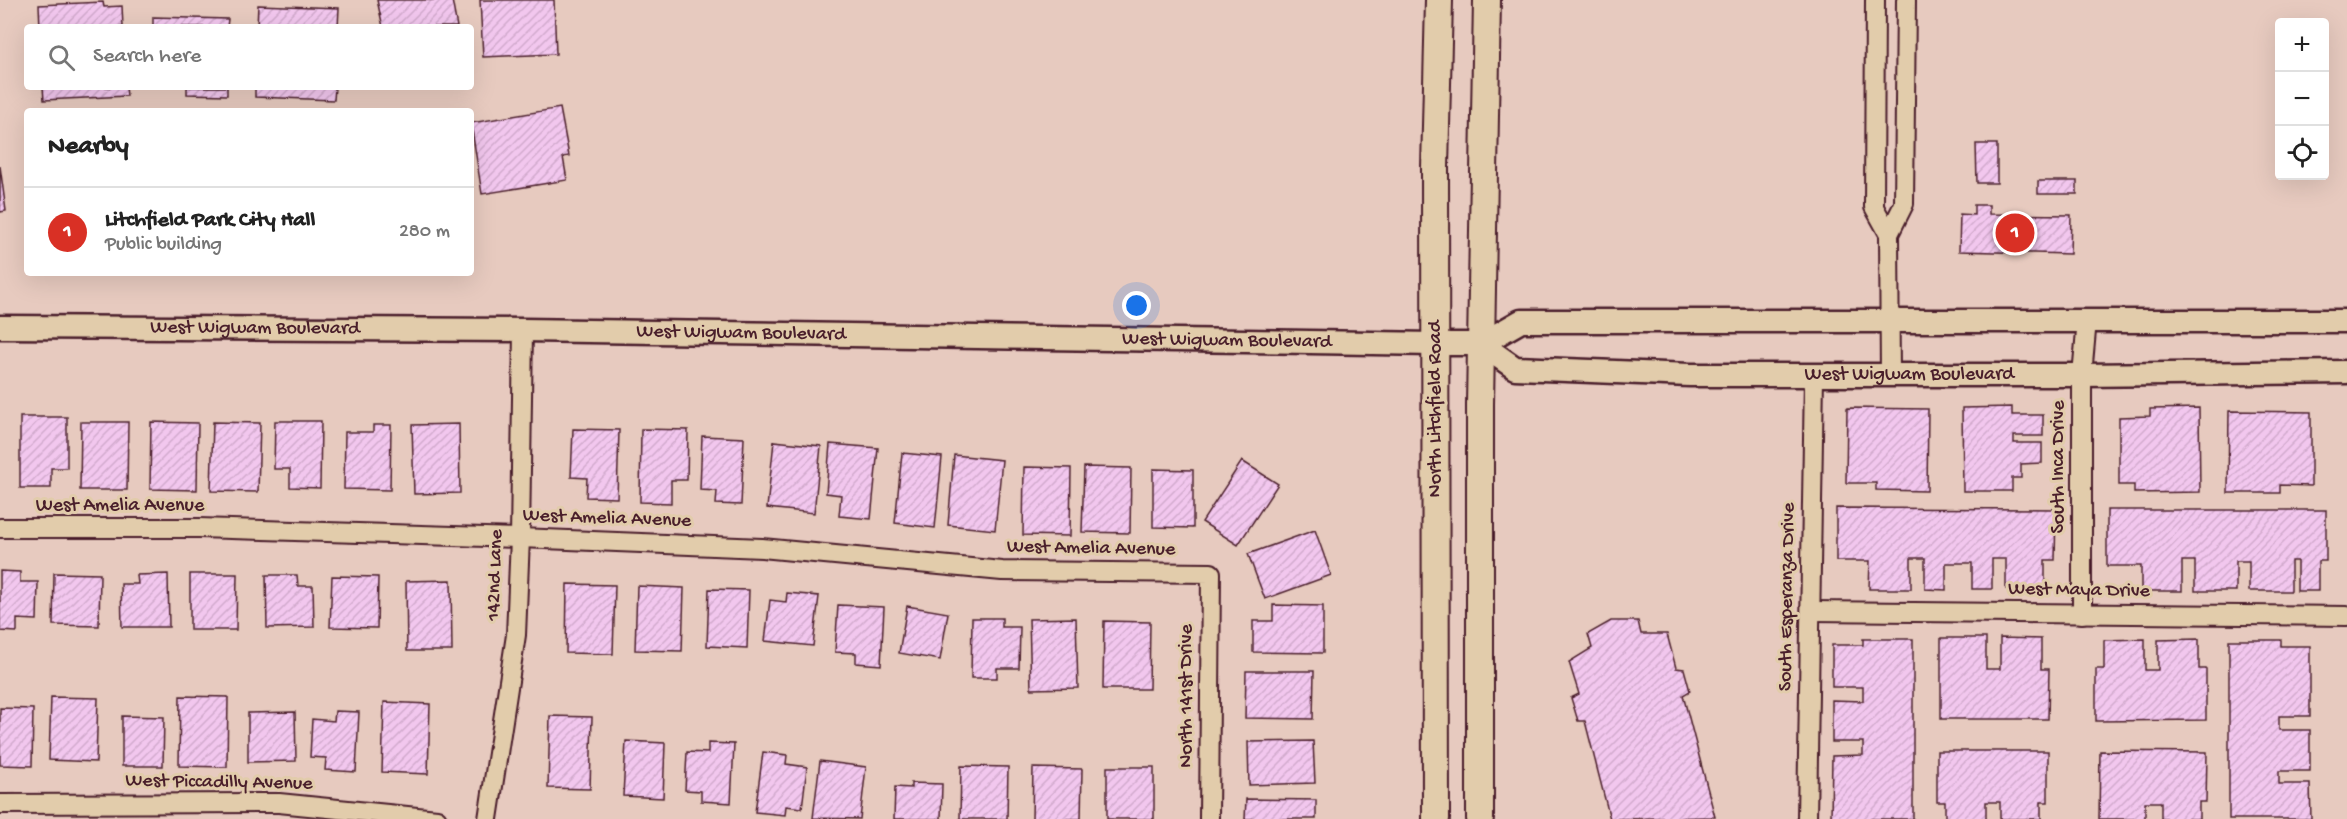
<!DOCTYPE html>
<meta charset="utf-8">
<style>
body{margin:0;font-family:"Gochi Hand",sans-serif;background:#f2f2f2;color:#222}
.controls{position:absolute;right:18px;top:18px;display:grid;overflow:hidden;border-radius:6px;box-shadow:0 6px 24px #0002}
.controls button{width:54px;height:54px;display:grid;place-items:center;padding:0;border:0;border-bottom:2px solid #e0e0e0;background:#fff;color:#222;font:30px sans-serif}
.you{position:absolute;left:1137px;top:306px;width:21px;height:21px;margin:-15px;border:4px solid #fff;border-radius:50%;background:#1a73e8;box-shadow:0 0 0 9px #1a73e833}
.badge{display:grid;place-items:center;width:39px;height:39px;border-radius:50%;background:#d93025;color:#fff;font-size:20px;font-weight:700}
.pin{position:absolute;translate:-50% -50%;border:3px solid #fff;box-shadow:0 2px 6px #0006}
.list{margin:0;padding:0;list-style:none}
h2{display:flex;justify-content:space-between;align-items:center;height:78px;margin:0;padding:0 24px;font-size:26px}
h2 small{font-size:20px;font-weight:400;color:#767676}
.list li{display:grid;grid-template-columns:39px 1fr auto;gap:18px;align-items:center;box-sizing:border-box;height:90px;padding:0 24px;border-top:2px solid #e0e0e0}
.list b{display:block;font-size:22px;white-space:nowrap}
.list p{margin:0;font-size:20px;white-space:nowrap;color:#767676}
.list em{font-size:20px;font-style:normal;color:#767676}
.icon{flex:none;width:33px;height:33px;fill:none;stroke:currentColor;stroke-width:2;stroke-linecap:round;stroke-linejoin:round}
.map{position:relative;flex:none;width:2347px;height:819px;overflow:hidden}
.search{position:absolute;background:#fff;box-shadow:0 6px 24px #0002;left:24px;top:24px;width:450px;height:66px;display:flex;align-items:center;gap:15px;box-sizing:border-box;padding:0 21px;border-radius:6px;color:#767676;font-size:22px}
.panel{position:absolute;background:#fff;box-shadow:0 6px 24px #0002;left:24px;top:108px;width:450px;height:168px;border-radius:6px}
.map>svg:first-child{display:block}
.building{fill:url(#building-hatch);stroke:#4a1f2b;stroke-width:1.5}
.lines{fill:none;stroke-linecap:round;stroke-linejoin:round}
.minor-casing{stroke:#4a1f2b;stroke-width:22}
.tertiary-casing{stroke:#4a1f2b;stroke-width:27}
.secondary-casing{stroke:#4a1f2b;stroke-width:30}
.minor{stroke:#e2ccab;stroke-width:18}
.tertiary{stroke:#e2ccab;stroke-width:22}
.secondary{stroke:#e2ccab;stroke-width:26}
.labels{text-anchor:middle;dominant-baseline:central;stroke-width:6;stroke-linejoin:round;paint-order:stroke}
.street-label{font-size:20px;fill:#4a1f2b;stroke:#e2ccab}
</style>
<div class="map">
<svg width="2347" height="819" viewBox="0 0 2347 819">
<defs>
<pattern id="building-hatch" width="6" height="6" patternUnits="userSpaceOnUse" patternTransform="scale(1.5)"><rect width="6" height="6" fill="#f2c7ee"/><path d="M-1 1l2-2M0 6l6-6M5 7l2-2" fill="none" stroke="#d1aacc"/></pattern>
</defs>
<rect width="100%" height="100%" fill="#e7cabf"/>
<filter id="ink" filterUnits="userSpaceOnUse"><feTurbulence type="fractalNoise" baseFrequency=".0167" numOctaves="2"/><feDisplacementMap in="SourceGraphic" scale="12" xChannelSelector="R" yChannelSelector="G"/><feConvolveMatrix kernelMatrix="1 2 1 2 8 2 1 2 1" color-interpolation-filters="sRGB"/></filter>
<g filter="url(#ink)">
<g class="building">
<polygon points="377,0 452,0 457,27 383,27"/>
<polygon points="480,0 554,0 556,54 483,57"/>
<polygon points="103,2 104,7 122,6 123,27 40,27 39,5"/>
<polygon points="258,5 339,8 338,27 257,27"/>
<polygon points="153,17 228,19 227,27 153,27"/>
<polygon points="43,87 126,87 127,96 44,100"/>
<polygon points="187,87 227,87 227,95 187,94"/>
<polygon points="255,87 335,87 334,100 255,97"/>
<polygon points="560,108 569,156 563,157 567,180 482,194 471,123"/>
<polygon points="1976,144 1997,144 1997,183 1977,183"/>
<polygon points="0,166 6,211 0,212"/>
<rect x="2038" y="181" width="39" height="13"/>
<polygon points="1974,205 1989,205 1989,214 2071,215 2070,254 1959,251 1960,214 1974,215"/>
<polygon points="2012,407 2012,415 2043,415 2043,436 2014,436 2014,443 2042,443 2042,463 2021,464 2021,478 2012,478 2012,491 1963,491 1962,408"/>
<polygon points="1847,408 1928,409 1927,491 1876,490 1876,483 1846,483"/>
<polygon points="2199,408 2200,492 2134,493 2134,485 2119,485 2119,417 2150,416 2150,409"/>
<polygon points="2229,411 2311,412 2311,486 2280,485 2280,493 2228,493"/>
<polygon points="20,417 67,417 67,468 51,468 51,488 20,488"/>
<polygon points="275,421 321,421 320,488 290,487 290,469 274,469"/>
<polygon points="81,422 128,422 127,490 80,490"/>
<polygon points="151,422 198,423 197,490 150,489"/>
<polygon points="213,422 260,423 258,492 211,491"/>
<polygon points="459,424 460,493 414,494 412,425"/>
<polygon points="373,425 391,425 390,490 344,489 345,432 373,432"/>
<polygon points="573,429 619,430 617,498 586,497 587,478 571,477"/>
<polygon points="641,429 688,430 687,480 671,480 671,503 640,502"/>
<polygon points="702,436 744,438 741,505 716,504 717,491 700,490"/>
<polygon points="774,441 821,446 814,513 767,508"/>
<polygon points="830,444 878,448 871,519 839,516 841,495 826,493"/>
<polygon points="902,453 942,457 935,528 895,523"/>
<polygon points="954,455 1002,460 995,530 948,525"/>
<polygon points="1242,461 1278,484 1238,545 1202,522"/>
<polygon points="1024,467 1071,468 1070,536 1023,535"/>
<polygon points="1084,467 1131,468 1130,533 1082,532"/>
<polygon points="1153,469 1193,470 1193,528 1153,527"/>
<polygon points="1836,508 2056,509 2055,560 2045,560 2045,590 2006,589 2006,559 1992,559 1992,589 1972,589 1972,563 1946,563 1946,590 1925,589 1925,558 1911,558 1911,589 1869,589 1870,561 1836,561"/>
<polygon points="2107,510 2326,510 2326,561 2318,561 2318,591 2297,591 2297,561 2291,561 2291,591 2249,591 2249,561 2236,561 2236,591 2195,591 2195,561 2182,561 2182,591 2141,591 2141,566 2107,566"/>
<polygon points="1315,530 1331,575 1265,599 1248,554"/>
<polygon points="0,571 20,572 20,582 38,582 37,620 17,619 17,632 0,631"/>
<polygon points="54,573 100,574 99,626 53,625"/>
<polygon points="168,574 169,627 122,627 121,584 138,584 137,575"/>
<polygon points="190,574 237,574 236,630 190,630"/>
<polygon points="266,575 297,575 298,586 313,586 314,627 267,628"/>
<polygon points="332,576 378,577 377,628 330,627"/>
<polygon points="451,580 452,651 407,651 406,581"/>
<polygon points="567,584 615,585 613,654 566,653"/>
<polygon points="637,586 684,588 682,651 635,650"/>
<polygon points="709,589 749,590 747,648 707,646"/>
<polygon points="787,593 819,596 813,646 765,641 770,600 786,602"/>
<polygon points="838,605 884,607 881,665 856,663 856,653 835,652"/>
<polygon points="1273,605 1323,606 1323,653 1253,652 1253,621 1273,621"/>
<polygon points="907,606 948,613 940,660 899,653"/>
<polygon points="972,618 1002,618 1002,627 1020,627 1019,668 997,668 997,678 971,678"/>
<polygon points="1076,618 1078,688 1031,689 1029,619"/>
<polygon points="1104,621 1150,622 1149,689 1103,689"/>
<polygon points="1611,621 1638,621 1641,634 1667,634 1676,668 1684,669 1690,691 1683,695 1715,817 1610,819 1585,721 1578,721 1571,698 1579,694 1569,662 1592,648 1588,634"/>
<polygon points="1941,638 1986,638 1986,669 2000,669 2000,638 2041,639 2041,669 2049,669 2048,719 1941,719"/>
<polygon points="1863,639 1913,639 1913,819 1831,819 1832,756 1863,755 1863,742 1832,742 1832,700 1863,701 1863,687 1832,687 1832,645 1863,645"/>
<polygon points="2145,639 2145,670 2158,670 2158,640 2199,639 2199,669 2206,669 2206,720 2096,721 2096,669 2104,669 2104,640"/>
<polygon points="2229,640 2281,640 2281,646 2310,646 2310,716 2279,716 2279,730 2310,730 2310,771 2279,771 2279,784 2310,784 2311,819 2229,819"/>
<polygon points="1246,671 1314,671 1313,719 1245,718"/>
<polygon points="180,696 228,697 227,767 179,766"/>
<polygon points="51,697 98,698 96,762 49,760"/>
<polygon points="384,702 430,704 428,774 382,772"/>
<polygon points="0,708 33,709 32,766 0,765"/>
<polygon points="335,711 359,712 356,772 325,770 326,758 310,757 312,719 334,721"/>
<polygon points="295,712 296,761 248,762 248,713"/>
<polygon points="122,716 164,717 163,766 122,766"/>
<polygon points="550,716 592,717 590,789 548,788"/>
<polygon points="626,741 665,743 663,798 623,796"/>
<polygon points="1313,741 1315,783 1249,785 1248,742"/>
<polygon points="708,743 734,744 731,803 701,801 701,791 685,790 687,752 708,753"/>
<polygon points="1937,751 2048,751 2048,802 2041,802 2041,819 2000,819 2000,802 1986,802 1986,819 1945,819 1945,802 1937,802"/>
<polygon points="2100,751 2207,752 2206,802 2199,802 2199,819 2161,819 2161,802 2145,802 2145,819 2099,819"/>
<polygon points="763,752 787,755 786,764 807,767 802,808 786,806 785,815 755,812"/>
<polygon points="820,761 866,767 860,819 813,818"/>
<polygon points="961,766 1008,767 1007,819 960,819"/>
<rect x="1107" y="767" width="47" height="52"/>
<polygon points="1033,768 1082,769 1081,819 1032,819"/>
<polygon points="911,783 942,784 941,819 894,819 895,787 911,788"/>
<polygon points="1246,799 1316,800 1316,819 1245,819"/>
</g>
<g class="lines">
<defs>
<g id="minor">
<polyline points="1875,0 1874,207 1889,234 1890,376"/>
<polyline points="1889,234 1904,204 1906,0"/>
<polyline points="0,528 199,528 520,538 762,548 1002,571 1211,573 1209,819"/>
<polyline points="1811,611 2347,616"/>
<polyline points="2082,614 2082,375 2087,320"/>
<polyline points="0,804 279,803 437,819"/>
<polyline points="488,819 516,635 520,538 523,330"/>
<polyline points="1807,819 1814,376"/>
</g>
<g id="tertiary">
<path id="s1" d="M 0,327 L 523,330 L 1435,344 L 1481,344 L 1521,321 L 2347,321"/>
<path id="s2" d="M 1481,344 L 1515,368 L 1690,375 L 2082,375 L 2347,372"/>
</g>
<g id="secondary">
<polyline points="1436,819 1435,168 1439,0"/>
<polyline points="1480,819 1480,404 1487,0"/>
</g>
</defs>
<use href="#minor" class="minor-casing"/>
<use href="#tertiary" class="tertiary-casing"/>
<use href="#secondary" class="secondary-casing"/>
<use href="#minor" class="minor"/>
<use href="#tertiary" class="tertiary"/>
<use href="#secondary" class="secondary"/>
</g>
</g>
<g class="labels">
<g class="street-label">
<text stroke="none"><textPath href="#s1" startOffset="255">West Wigwam Boulevard</textPath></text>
<text stroke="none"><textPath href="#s1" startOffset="741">West Wigwam Boulevard</textPath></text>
<text stroke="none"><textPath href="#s1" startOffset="1227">West Wigwam Boulevard</textPath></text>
<text stroke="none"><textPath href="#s2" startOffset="436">West Wigwam Boulevard</textPath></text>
<text transform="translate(1436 409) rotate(-90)">North Litchfield Road</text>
<text transform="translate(2059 467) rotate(-90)">South Inca Drive</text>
<text x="120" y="506">West Amelia Avenue</text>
<text transform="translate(607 519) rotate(2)">West Amelia Avenue</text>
<text transform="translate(1091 549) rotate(1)">West Amelia Avenue</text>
<text transform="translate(496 575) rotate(-88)">142nd Lane</text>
<text transform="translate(2079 591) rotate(1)">West Maya Drive</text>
<text transform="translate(1788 597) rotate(-89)">South Esperanza Drive</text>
<text transform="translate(1187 696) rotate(-90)">North 141st Drive</text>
<text transform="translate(219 783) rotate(1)">West Piccadilly Avenue</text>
</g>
</g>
</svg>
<div class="controls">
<button>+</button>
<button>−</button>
<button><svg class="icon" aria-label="locate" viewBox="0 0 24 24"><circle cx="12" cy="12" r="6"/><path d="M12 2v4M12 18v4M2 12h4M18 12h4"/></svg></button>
</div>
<div class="you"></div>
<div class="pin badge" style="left:2015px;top:233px">1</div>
<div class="search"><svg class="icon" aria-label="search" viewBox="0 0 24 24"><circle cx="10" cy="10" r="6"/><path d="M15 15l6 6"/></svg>Search here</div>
<section class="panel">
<h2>Nearby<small></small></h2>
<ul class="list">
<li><span class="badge">1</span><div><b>Litchfield Park City Hall</b><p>Public building</p></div><em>280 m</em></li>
</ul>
</section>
</div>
